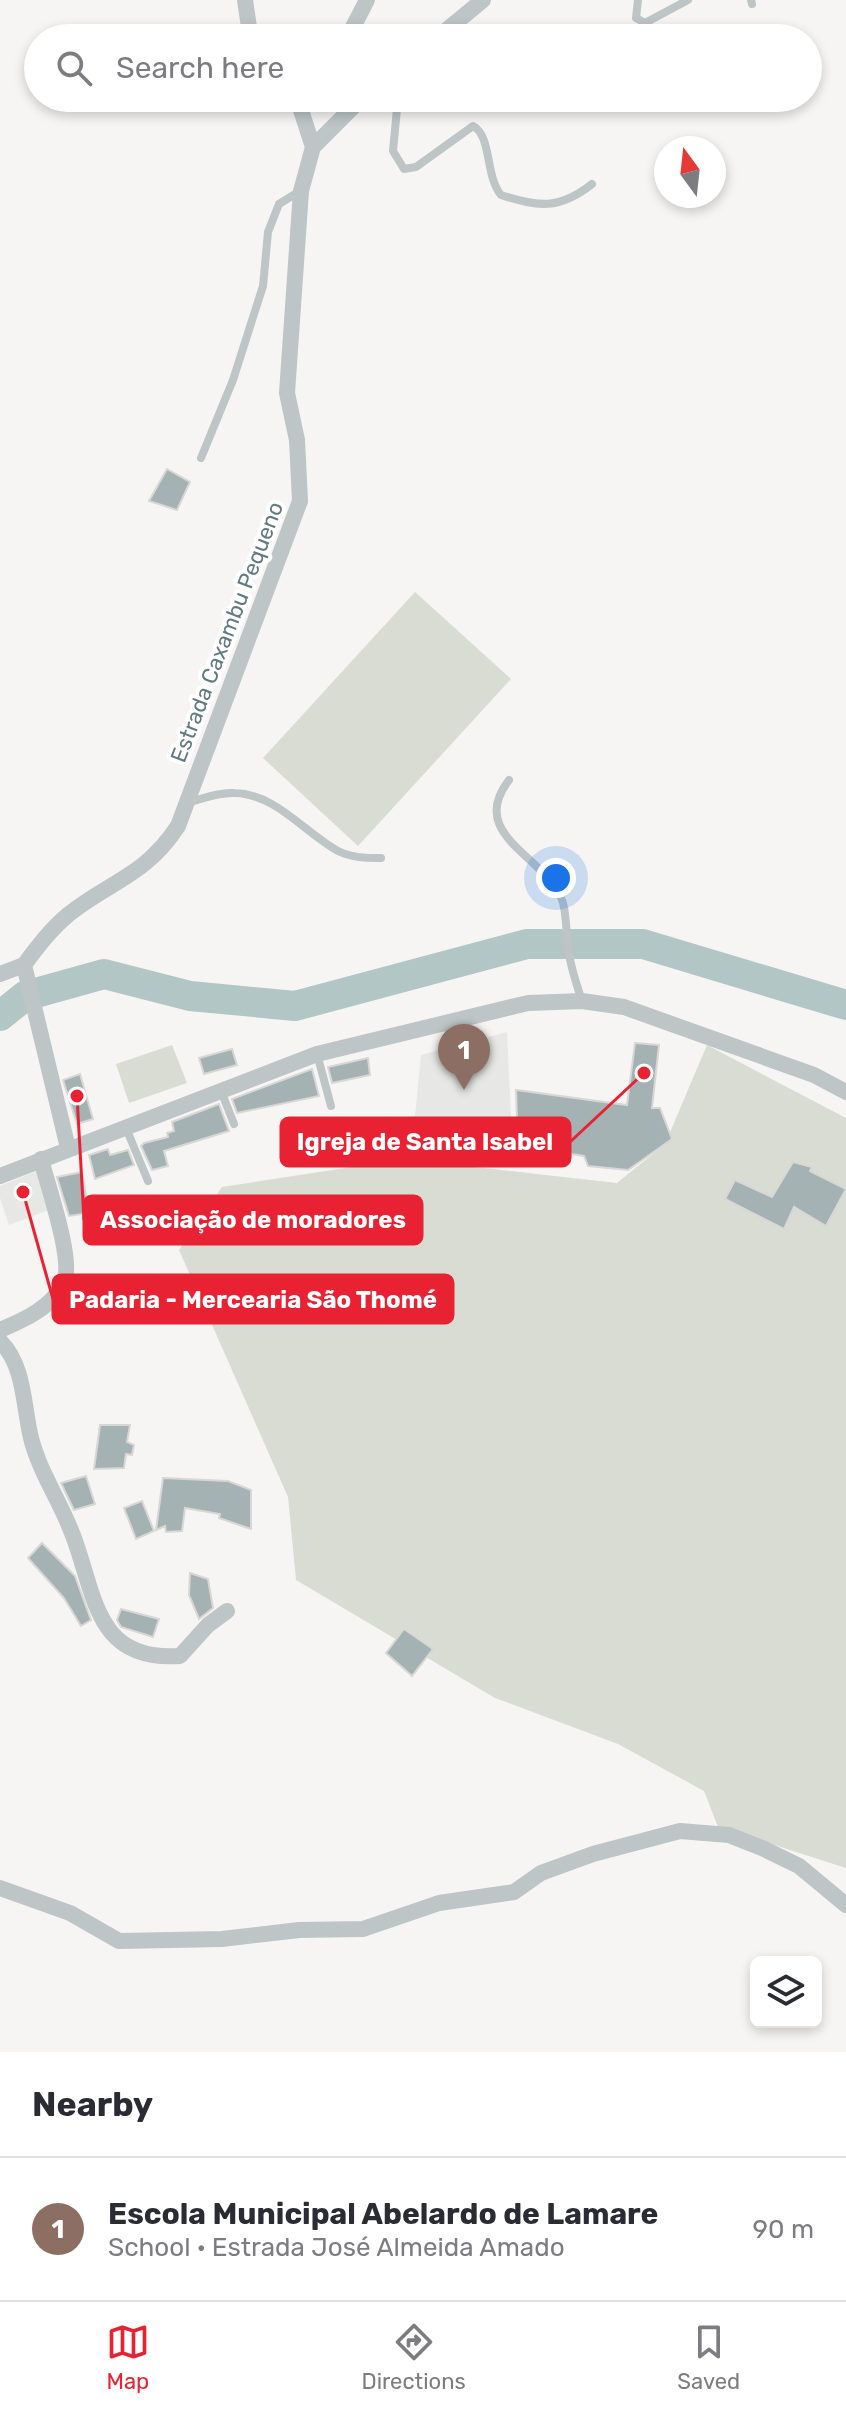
<!DOCTYPE html>
<meta charset="utf-8">
<style>
body{margin:0;font-family:Rubik,sans-serif;background:#f7f7f7;color:#2b2b33}
.controls{position:absolute;right:24px;bottom:24px;display:grid;overflow:hidden;border-radius:12px;box-shadow:0 4px 12px #0003}
.controls button{width:72px;height:72px;display:grid;place-items:center;padding:0;border:0;border-bottom:2px solid #e1e1e2;background:#fff;color:#2b2b33;font:40px sans-serif}
.compass{position:absolute;left:654px;top:136px;width:72px;height:72px;border-radius:50%;background:#fff;box-shadow:0 4px 12px #0003;rotate:345deg}
.you{position:absolute;left:556px;top:878px;width:28px;height:28px;margin:-20px;border:6px solid #fff;border-radius:50%;background:#1a73e8;box-shadow:0 0 0 12px #1a73e833}
.badge{display:grid;place-items:center;width:52px;height:52px;border-radius:50%;background:#e82233;color:#fff;font-size:26px;font-weight:700}
.pin{position:absolute;translate:-50% -66px;filter:drop-shadow(0 2px 4px #0008)}
.pin::after{content:'';position:absolute;top:42px;width:28px;height:24px;background:inherit;clip-path:polygon(0 0,100% 0,50% 100%)}
.list{margin:0;padding:0;list-style:none}
h2{display:flex;justify-content:space-between;align-items:center;height:104px;margin:0;padding:0 32px;font-size:34px}
h2 small{font-size:26px;font-weight:400;color:#7c7c81}
.list li{display:grid;grid-template-columns:52px 1fr auto;gap:24px;align-items:center;box-sizing:border-box;height:144px;padding:0 32px;border-top:2px solid #e1e1e2}
.list b{display:block;font-size:30px;white-space:nowrap}
.list p{margin:0;font-size:26px;white-space:nowrap;color:#7c7c81}
.list em{font-size:26px;font-style:normal;color:#7c7c81}
.icon{flex:none;width:44px;height:44px;fill:none;stroke:currentColor;stroke-width:2;stroke-linecap:round;stroke-linejoin:round}
.map{position:relative;flex:none;width:846px;height:2052px;overflow:hidden}
.search{position:absolute;background:#fff;box-shadow:0 4px 12px #0003;left:24px;right:24px;top:24px;height:88px;display:flex;align-items:center;gap:20px;box-sizing:border-box;padding:0 28px;border-radius:44px;color:#7c7c81;font-size:30px}
.sheet{height:248px;background:#fff}
nav{display:flex;justify-content:space-around;align-items:center;box-sizing:border-box;height:112px;border-top:2px solid #e1e1e2;background:#fff;font-size:22px;color:#7c7c81}
nav a{display:grid;justify-items:center;gap:4px}
nav .on{color:#e82233}
.map>svg:first-child{display:block}
.built{fill:#e7e7e6}
.green{fill:#d8dcd2}
.lines{fill:none;stroke-linecap:round;stroke-linejoin:round}
.river{stroke:#b2c6c5;stroke-width:30}
.building{fill:#a4b2b3;stroke:#d8d7d6;stroke-width:2}
.lane{stroke:#bdc5c6;stroke-width:8}
.street{stroke:#bdc5c6;stroke-width:16}
.labels{text-anchor:middle;dominant-baseline:central;stroke-width:8;stroke-linejoin:round;paint-order:stroke}
.street-label{font-size:22px;fill:#617b7f;stroke:#fff}
.leader{fill:none;stroke:#e82233;stroke-width:3}
.callout-dot{fill:#e82233;stroke:#fff;stroke-width:3}
.callout{fill:#e82233;stroke:#e82233;stroke-width:3}
.callout-label{font-size:24px;text-anchor:middle;font-weight:bold;fill:#fff}
</style>
<div class="map">
<svg width="846" height="2052" viewBox="0 0 846 2052">
<rect width="100%" height="100%" fill="#f7f5f3"/>
<g class="built">
<polygon points="507,1032 512,1139 414,1126 421,1055"/>
<polygon points="39,1170 51,1209 9,1225 0,1198 0,1186"/>
</g>
<g class="green">
<polygon points="415,592 511,679 358,846 263,758"/>
<polygon points="172,1045 187,1083 129,1103 116,1064"/>
<polygon points="707,1045 846,1118 846,1868 718,1827 704,1791 618,1744 495,1698 296,1580 288,1497 179,1250 222,1187 404,1159 617,1183 665,1144"/>
</g>
<g class="lines">
<polyline class="river" points="0,1016 25,996 104,974 190,996 295,1006 527,944 643,944 846,1005"/>
</g>
<g class="building">
<polygon points="167,469 190,482 177,510 149,501"/>
<polygon points="635,1043 659,1045 652,1108 660,1108 672,1139 628,1170 588,1166 584,1156 518,1146 516,1090 627,1105"/>
<polygon points="232,1049 237,1065 204,1074 199,1058"/>
<polygon points="368,1058 370,1075 332,1083 328,1067"/>
<polygon points="312,1069 319,1096 237,1113 232,1099"/>
<polygon points="80,1074 93,1119 77,1124 63,1080"/>
<polygon points="219,1104 229,1131 164,1151 168,1166 152,1170 141,1146 144,1143 168,1137 167,1133 174,1131 172,1122"/>
<polygon points="108,1149 110,1155 128,1150 134,1165 95,1179 89,1155"/>
<polygon points="793,1162 812,1167 810,1171 846,1189 826,1226 794,1207 784,1229 725,1199 735,1180 772,1197"/>
<polygon points="82,1172 89,1213 69,1216 57,1177"/>
<polygon points="100,1425 130,1425 127,1442 134,1445 132,1455 126,1454 124,1468 94,1469"/>
<polygon points="86,1476 95,1504 74,1510 61,1483"/>
<polygon points="163,1478 228,1481 251,1490 251,1529 219,1518 220,1514 185,1508 182,1531 166,1532 165,1526 156,1530"/>
<polygon points="142,1501 154,1531 136,1539 124,1508"/>
<polygon points="42,1543 75,1576 91,1620 81,1626 64,1598 28,1558"/>
<polygon points="190,1573 208,1579 213,1608 199,1619 189,1595"/>
<polygon points="121,1609 159,1619 153,1637 121,1627 117,1620"/>
<polygon points="404,1629 433,1649 412,1676 386,1653"/>
</g>
<g class="lines">
<g class="lane">
<polyline points="638,0 636,18 645,23 688,0"/>
<polyline points="751,0 752,4"/>
<path d="M 398,98 L 393,151 L 404,169 L 416,167 L 473,126 C 492,136 485,176 501,195 C 539,207 559,210 592,184"/>
<polyline points="201,458 233,380 263,286 268,232 279,204 300,191"/>
<path d="M 509,780 C 465,837 550,857 563,903 C 567,918 566,937 569,953 C 571,969 577,985 582,1001"/>
<path d="M 186,803 C 202,799 218,792 235,793 C 276,794 305,833 338,851 C 352,858 366,858 381,858"/>
<polyline points="317,1054 331,1106"/>
<polyline points="221,1091 234,1124"/>
<polyline points="126,1128 148,1181"/>
</g>
<g class="street">
<polyline points="245,0 249,27 257,38"/>
<polyline points="343,38 351,31 367,0"/>
<polyline points="437,38 483,0"/>
<polyline points="297,98 313,147"/>
<path d="M 24,965 C 38,946 51,929 69,914 C 112,880 145,876 178,826 L 300,501 L 297,440 L 287,393 L 301,191 L 313,147 L 362,98"/>
<polyline points="0,974 24,965 68,1148"/>
<polyline points="0,1176 317,1054 528,1003 582,1001 624,1007 814,1075 846,1092"/>
<path d="M 0,1330 C 24,1320 53,1307 64,1282 C 74,1260 47,1184 41,1159"/>
<path d="M 0,1341 C 25,1366 23,1405 31,1438 C 39,1470 58,1498 70,1528 C 96,1589 91,1662 180,1656 L 208,1625 L 227,1611"/>
<polyline points="0,1888 70,1913 119,1941 222,1939 299,1930 363,1929 439,1903 514,1892 541,1873 593,1854 680,1831 729,1835 762,1848 799,1866 846,1905"/>
</g>
</g>
<g class="labels">
<g class="street-label">
<text transform="translate(227 632) rotate(-69)">Estrada Caxambu Pequeno</text>
</g>
</g>
<path class="leader" d="M644 1073L570 1142M77 1096L84 1220M23 1192L53 1299"/>
<g class="callout-dot">
<circle cx="644" cy="1073" r="8"/>
<circle cx="77" cy="1096" r="8"/>
<circle cx="23" cy="1192" r="8"/>
</g>
<g class="callout">
<rect x="281" y="1118" width="289" height="48" rx="8"/>
<rect x="84" y="1196" width="338" height="48" rx="8"/>
<rect x="53" y="1275" width="400" height="48" rx="8"/>
</g>
<g class="callout-label">
<text x="425" y="1150">Igreja de Santa Isabel</text>
<text x="253" y="1228">Associação de moradores</text>
<text x="253" y="1308">Padaria - Mercearia São Thomé</text>
</g>
</svg>
<div class="controls">
<button><svg class="icon" aria-label="layers" viewBox="0 0 24 24"><path d="M12 4l9 5-9 5-9-5zM3 14l9 5 9-5"/></svg></button>
</div>
<svg class="compass" viewBox="-18 -18 36 36"><path d="M0-13l5 13h-10z" fill="#e53935"/><path d="M0 13l5-13h-10z" fill="#7c7c81"/></svg>
<div class="you"></div>
<div class="pin badge" style="left:464px;top:1090px;background:#8d6e63">1</div>
<div class="search"><svg class="icon" aria-label="search" viewBox="0 0 24 24"><circle cx="10" cy="10" r="6"/><path d="M15 15l6 6"/></svg>Search here</div>
</div>
<section class="sheet">
<h2>Nearby<small></small></h2>
<ul class="list">
<li><span class="badge" style="background:#8d6e63">1</span><div><b>Escola Municipal Abelardo de Lamare</b><p>School · Estrada José Almeida Amado</p></div><em>90 m</em></li>
</ul>
</section>
<nav>
<a class="on"><svg class="icon" aria-label="map" viewBox="0 0 24 24"><path d="M3 6l6-2 6 2 6-2v14l-6 2-6-2-6 2zM9 4v14M15 6v14"/></svg>Map</a>
<a><svg class="icon" aria-label="directions" viewBox="0 0 24 24"><path d="M12 3l9 9-9 9-9-9zM9 14v-3h6M13 9l2 2-2 2"/></svg>Directions</a>
<a><svg class="icon" aria-label="saved" viewBox="0 0 24 24"><path d="M7 4h10v16l-5-4-5 4z"/></svg>Saved</a>
</nav>
